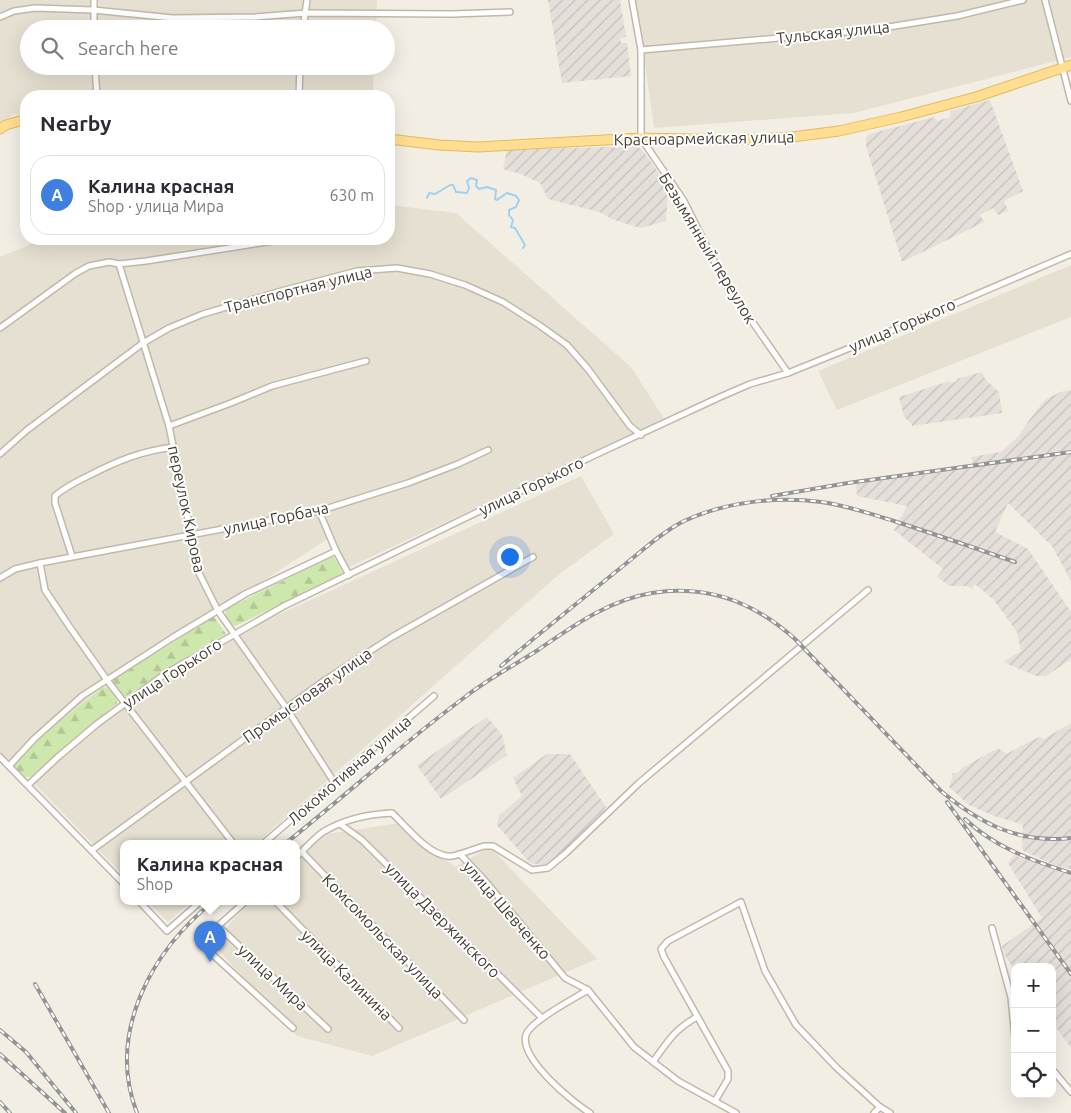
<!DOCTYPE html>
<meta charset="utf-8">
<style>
body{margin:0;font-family:Ubuntu,sans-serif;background:#f7f7f7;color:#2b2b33}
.controls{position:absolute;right:15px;bottom:15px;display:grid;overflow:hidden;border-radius:10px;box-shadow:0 5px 20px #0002}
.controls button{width:45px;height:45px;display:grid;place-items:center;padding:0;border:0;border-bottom:1px solid #e1e1e2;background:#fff;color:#2b2b33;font:25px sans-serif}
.you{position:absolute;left:509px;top:556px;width:18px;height:18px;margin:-12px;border:4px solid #fff;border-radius:50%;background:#1a73e8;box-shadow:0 0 0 8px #1a73e833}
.badge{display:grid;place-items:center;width:32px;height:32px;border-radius:50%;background:#fc3112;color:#fff;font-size:16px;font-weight:700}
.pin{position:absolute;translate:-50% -41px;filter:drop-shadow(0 1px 2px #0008)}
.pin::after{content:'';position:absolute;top:26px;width:18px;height:15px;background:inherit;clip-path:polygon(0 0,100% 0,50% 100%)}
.popup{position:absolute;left:120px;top:840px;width:180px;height:65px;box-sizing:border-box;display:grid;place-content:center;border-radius:10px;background:#fff;filter:drop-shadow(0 1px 4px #0005);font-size:16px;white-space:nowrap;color:#7c7c81}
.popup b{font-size:19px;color:#2b2b33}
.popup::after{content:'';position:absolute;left:50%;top:100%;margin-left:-10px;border:10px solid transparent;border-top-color:#fff}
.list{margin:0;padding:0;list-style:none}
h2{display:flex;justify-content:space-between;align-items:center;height:65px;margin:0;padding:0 20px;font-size:21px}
h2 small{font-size:16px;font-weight:400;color:#7c7c81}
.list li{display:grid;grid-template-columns:32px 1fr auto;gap:15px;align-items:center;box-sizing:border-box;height:80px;margin:0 10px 10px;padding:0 10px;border:1px solid #e1e1e2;border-radius:20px}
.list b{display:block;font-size:19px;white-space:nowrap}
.list p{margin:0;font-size:16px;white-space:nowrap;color:#7c7c81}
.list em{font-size:16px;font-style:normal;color:#7c7c81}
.icon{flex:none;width:28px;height:28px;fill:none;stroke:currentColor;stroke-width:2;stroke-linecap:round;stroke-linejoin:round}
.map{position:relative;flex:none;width:1071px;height:1113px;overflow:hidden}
.search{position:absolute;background:#fff;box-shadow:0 5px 20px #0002;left:20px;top:20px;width:375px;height:55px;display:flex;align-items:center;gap:12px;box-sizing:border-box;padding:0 18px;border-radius:28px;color:#7c7c81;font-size:19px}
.panel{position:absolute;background:#fff;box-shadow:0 5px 20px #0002;left:20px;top:90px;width:375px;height:155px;border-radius:20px}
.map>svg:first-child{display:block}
.residential{fill:#e6e0d2}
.industrial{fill:url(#industrial-furrows)}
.forest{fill:url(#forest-firs)}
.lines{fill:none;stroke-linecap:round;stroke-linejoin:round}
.stream{stroke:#9fd1f0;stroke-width:2}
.minor-casing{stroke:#c1b8aa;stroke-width:8}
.primary-casing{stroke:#e4ba61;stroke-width:11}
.minor{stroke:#fff;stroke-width:5}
.primary{stroke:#ffde91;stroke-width:9}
.rail-casing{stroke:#949494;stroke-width:4}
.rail{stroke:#fff;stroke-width:2;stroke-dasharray:5.5;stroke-linecap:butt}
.labels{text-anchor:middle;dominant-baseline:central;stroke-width:4;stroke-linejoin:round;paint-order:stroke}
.street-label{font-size:16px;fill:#453e34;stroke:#fff}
</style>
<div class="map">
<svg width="1071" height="1113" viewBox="0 0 1071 1113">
<defs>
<pattern id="industrial-furrows" width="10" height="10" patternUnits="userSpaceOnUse" patternTransform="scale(1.25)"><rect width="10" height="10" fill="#e4dfd9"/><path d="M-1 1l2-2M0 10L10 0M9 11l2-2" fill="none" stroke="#c5c0bb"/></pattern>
<pattern id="forest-firs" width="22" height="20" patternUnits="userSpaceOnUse" patternTransform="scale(1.25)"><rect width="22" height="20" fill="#cee7ac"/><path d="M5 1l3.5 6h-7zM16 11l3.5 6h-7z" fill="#b2c795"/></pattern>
</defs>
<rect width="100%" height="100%" fill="#f2eee4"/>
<g class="residential">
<polygon points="0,0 377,0 376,29 29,29 29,66 374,66 373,96 26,96 26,115 13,114 0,126"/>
<polygon points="636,0 1071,0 1071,57 854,113 654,128"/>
<polygon points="389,205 456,213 631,367 665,420 347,568 329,538 109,680 10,767 0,754 0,257 43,239 389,239"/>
<polygon points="1071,265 1071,317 837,410 818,371"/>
<polygon points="581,476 614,534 557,576 257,843 124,843 124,876 33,782 125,704 239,633"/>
<polygon points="400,823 455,867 490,847 597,959 372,1056 297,1036 212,943 251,901 296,901 296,855 314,836"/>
<polygon points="147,901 192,901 168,922"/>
</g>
<g class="industrial">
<polygon points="548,0 620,0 626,37 620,38 621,43 627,43 631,76 562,83"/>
<polygon points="990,100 1023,191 1004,201 1008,211 998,215 993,208 980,215 984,222 902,262 866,146 866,137 869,134 934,117 937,121 950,117 951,111"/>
<polygon points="637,146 643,151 656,169 668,192 666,221 641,228 614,220 599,212 548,199 540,183 521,174 503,169 507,150"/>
<polygon points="982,372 985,379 999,392 1002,413 912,426 912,424 904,417 899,397 950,381 951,383 957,381 957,379"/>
<polygon points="1071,390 1071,581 1052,546 1008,503 995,532 1028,549 1071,612 1071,659 1046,676 1036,676 1003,662 1021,651 1017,632 994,600 975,584 972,589 967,586 950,586 937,577 943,569 894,530 907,506 857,496 856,484 974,468 971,457 1001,452 1018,437 1032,416 1045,400 1060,392"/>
<polygon points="487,717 502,735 507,755 441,799 417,765"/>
<polygon points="1071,723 1071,869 1056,866 1022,850 1023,826 1021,824 994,816 969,805 949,787 952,779 952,773 958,773 962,768 998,748 1006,754 1039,737 1044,739"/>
<polygon points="547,754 570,754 606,807 602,813 550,864 534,864 529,862 497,825 499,815 522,796 513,778"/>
<polygon points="1014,855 1071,876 1071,1048 1052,1022 1052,967 1015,967 1015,970 1005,956 1002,946 1042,918 1008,863"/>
</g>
<g class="forest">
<path d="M 332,557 L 336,560 L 343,574 L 235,626 C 229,624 227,619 225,613 L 226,609 Z"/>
<polygon points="214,617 226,634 196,651 125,697 122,696 113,684 114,679"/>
<polygon points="109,687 117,700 117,703 30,777 24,777 14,767 14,763 57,724 102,688"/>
</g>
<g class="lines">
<polyline class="stream" points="427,198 429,193 435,194 450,185 453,185 456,192 467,193 469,188 467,181 471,178 477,180 476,186 479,189 487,187 496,190 495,199 497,200 507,193 516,196 519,200 516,207 509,210 509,215 513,220 511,227 515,228 525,245 523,248"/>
<defs>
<g id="minor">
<polyline points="632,0 641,50 641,138 684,201 724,281 788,373"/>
<polyline points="1045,0 1071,101"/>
<polyline points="0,17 14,11 35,8 93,10 173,18 255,17 306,13 452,14 510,12"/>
<polyline points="94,29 94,0"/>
<polyline points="303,29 307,0"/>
<polyline points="641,50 870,30 957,16 1023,0"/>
<polyline points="95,66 97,96"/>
<polyline points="299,96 300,66"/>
<polyline points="119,264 169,426 199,573 218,611 287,709 334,782"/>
<polyline points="0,328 76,273 89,266 109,262 119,264 146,261 286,239"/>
<polyline points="169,426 231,403 272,386 366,361"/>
<polyline points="0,454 27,430 143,343 169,328 203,314 285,290 357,271 397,268 430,274 465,285 503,302 539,325 567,345 588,369 630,426 641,435"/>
<polyline points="319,511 336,551 349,575"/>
<path d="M 72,556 L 55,503 L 55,496 C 65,487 76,482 88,476 C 117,461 141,451 174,447"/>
<polyline points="40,563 45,590 69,626 107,680 233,843"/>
<polyline points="0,578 15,569 40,563 319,511 408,483 458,464 488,450"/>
<polyline points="0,757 124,884"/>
<polyline points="9,766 34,739 82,696 172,638 245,594 336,551"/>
<polyline points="28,785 58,757 97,724 165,674 284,606 595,455 720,397 750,384 788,373 877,337 1071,254"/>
<polyline points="340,824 362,840 542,1018"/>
<polyline points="264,843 434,696"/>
<polyline points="92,850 325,680 392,637 533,557"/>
<polyline points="302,852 464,1020"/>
<polyline points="460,854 484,846 493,846 532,870 548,868 566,853 639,783 868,590"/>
<path d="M 296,857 C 305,849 313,839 323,832 C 343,820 369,814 392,813 C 406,826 428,855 448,856 C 452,857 456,855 460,854 L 487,883 L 565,978 L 588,990"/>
<polyline points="139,901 167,931 201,901"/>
<polyline points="246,901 218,926 201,944 293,1028"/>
<polyline points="275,901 399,1028"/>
<polyline points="218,926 328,1029"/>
<polyline points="992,928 1011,997 1015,1039"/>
<path d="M 653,1062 C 668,1041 675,1029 697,1017"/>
<polyline points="1052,1069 1071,1092"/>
<polyline points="715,1101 728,1079 728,1071 664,957 661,949 668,941 741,902 765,971 796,1025 837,1068 880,1107"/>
<path d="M 590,1113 C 572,1102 519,1058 526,1035 C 529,1022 575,998 588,990 L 634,1047 L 678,1081 L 736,1113"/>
<polyline points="874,1113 880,1107 890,1113"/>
</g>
<g id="primary">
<polyline points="0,129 6,125 26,119"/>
<polyline points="389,139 439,145 478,147 641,138 737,140 792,137 839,131 901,117 976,97 1071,65"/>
</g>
</defs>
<use href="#minor" class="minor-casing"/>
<use href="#primary" class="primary-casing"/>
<use href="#minor" class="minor"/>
<use href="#primary" class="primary"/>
<defs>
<g id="rail">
<polyline points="772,496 848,483 1071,452"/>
<path d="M 501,666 C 541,632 582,599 623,566 C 642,551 662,532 684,521 C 725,502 776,496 821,502 C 846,505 870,514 894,521 C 934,534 975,548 1015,562"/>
<polyline points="947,802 1071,974"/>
<path d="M 965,819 C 994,847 1033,861 1071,873"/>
<path d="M 286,843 C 346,795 403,743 465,697 C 488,679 513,666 538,650 C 573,626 609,600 652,593 C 708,584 754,602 795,639 L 941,791 C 979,823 1019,844 1071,838"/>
<polyline points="35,984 109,1113"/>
<polyline points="0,1030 26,1052 76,1113"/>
<polyline points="0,1054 65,1113"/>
<polyline points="0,1102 10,1113"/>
<path d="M 137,1113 C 106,1033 152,950 214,901"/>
</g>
</defs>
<use href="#rail" class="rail-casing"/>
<use href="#rail" class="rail"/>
</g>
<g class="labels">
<g class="street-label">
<text transform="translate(833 32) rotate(-6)">Тульская улица</text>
<text transform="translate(704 138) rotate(-1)">Красноармейская улица</text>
<text transform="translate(708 248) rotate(59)">Безымянный переулок</text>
<text transform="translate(298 289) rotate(-14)">Транспортная улица</text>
<text transform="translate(902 325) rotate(-23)">улица Горького</text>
<text transform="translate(531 486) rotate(-26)">улица Горького</text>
<text transform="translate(187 509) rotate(78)">переулок Кирова</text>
<text transform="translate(276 518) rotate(-12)">улица Горбача</text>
<text transform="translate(172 673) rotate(-33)">улица Горького</text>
<text transform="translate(307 695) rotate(-35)">Промысловая улица</text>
<text transform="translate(349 770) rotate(-41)">Локомотивная улица</text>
<text transform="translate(507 910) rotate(49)">улица Шевченко</text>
<text transform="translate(443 920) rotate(45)">улица Дзержинского</text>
<text transform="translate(383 936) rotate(46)">Комсомольская улица</text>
<text transform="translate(347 975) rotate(45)">улица Калинина</text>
<text transform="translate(273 977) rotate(43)">улица Мира</text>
</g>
</g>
</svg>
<div class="controls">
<button>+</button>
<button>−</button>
<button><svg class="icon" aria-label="locate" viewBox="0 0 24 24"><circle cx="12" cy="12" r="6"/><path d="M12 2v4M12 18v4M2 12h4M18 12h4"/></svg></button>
</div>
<div class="you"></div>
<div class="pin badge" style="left:210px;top:962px;background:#3f7fe0">A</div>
<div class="popup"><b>Калина красная</b>Shop</div>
<div class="search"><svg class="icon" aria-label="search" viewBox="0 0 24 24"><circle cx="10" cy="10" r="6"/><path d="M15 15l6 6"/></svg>Search here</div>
<section class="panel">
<h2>Nearby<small></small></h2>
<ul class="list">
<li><span class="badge" style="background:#3f7fe0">A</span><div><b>Калина красная</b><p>Shop · улица Мира</p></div><em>630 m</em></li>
</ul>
</section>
</div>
